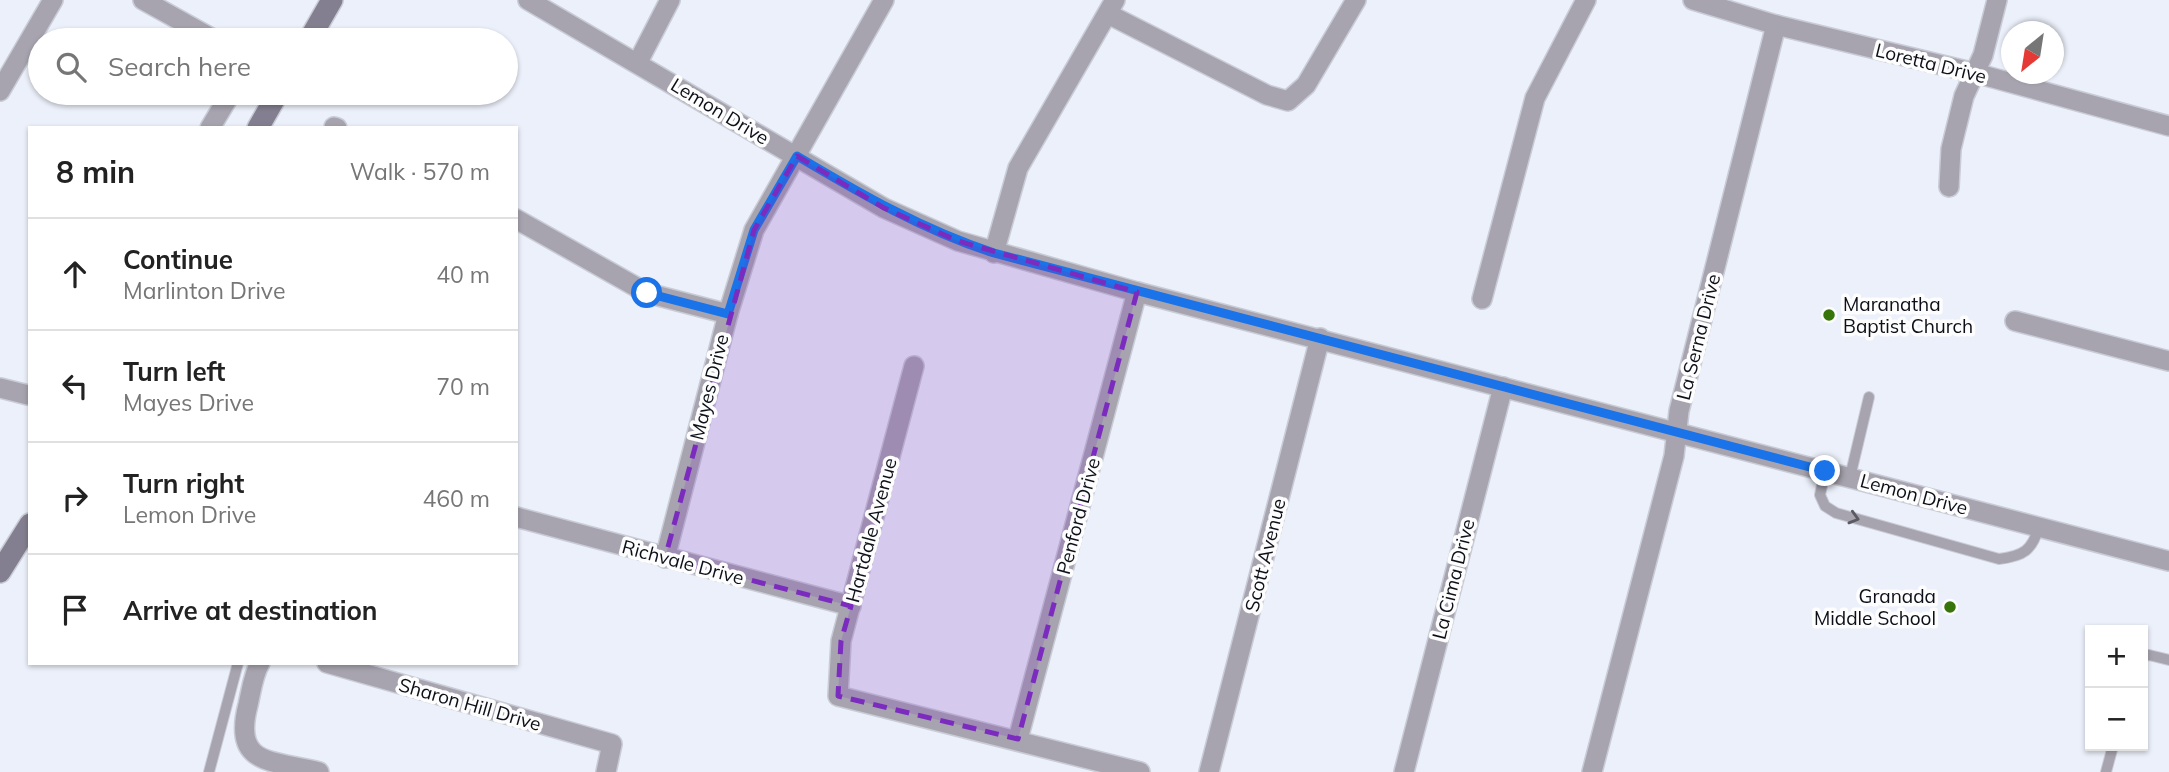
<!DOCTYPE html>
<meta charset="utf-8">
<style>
body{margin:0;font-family:Mulish,sans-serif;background:#f2f2f2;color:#222}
.controls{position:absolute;right:21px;bottom:21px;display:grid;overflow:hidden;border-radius:0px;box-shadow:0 2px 5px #0004}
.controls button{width:63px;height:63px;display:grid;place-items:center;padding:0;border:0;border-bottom:2px solid #e0e0e0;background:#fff;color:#222;font:35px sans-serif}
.compass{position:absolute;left:2001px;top:21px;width:63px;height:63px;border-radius:50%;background:#fff;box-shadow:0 2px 5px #0004;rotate:210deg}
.stop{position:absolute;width:21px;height:21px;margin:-16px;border:5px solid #1a73e8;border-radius:50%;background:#fff}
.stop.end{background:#1a73e8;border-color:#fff;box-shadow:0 2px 7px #0008}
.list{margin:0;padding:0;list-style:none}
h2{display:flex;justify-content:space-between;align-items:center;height:91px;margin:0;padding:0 28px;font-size:30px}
h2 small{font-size:23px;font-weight:400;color:#767676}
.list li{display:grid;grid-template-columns:46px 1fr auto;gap:21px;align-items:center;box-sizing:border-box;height:112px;padding:0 28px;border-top:2px solid #e0e0e0}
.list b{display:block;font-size:26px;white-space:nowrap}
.list p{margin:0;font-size:23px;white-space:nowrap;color:#767676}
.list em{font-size:23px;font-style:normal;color:#767676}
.icon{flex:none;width:38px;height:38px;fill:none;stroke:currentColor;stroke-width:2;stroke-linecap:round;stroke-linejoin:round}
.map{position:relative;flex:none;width:2169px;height:772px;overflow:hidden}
.search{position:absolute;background:#fff;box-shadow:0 2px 5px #0004;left:28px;top:28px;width:490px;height:77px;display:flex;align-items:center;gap:18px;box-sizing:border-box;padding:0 24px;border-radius:38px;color:#767676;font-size:26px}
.panel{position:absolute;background:#fff;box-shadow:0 2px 5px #0004;left:28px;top:126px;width:490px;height:539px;border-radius:0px}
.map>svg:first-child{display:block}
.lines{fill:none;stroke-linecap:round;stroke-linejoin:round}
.lane-casing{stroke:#c8ccd6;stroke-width:12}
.street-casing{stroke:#c8ccd6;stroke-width:22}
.secondary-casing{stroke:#c8ccd6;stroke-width:24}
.lane{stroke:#a7a4af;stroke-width:10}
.street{stroke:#a7a4af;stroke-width:19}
.secondary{stroke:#847f90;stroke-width:21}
.oneway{stroke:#5a5a63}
.route{stroke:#1a73e8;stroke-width:9}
.marked{fill:#7b2cbf;fill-opacity:0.2;stroke:#7b2cbf;stroke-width:5;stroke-dasharray:14 9;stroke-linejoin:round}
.poi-dot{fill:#37740a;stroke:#fdfdfd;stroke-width:2.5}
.labels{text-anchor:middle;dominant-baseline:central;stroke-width:7;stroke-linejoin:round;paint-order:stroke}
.street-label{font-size:19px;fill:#0c0f17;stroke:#fdfdfd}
.poi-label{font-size:19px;fill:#0c0f17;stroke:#fdfdfd;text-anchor:start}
</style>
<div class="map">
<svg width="2169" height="772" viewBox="0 0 2169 772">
<rect width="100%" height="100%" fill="#ecf0fa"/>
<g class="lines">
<defs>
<g id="lane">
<path d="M 1825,471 L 1820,495 L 1825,506 L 1836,513 L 1999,559 C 2024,556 2032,550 2039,527"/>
<polyline points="1850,477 1869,397"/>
<polyline points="2143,656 2149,655 2169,660"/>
<polyline points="209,772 238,663"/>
<polyline points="2106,772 2113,746"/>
</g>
<g id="street">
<polyline points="143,0 215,40"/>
<polyline points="528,0 884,208 958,241 1137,292 2169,561"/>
<polyline points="1693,0 1776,25 1975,73 2169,126"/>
<polyline points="1108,14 1267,95 1288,101 1306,85 1356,0"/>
<polyline points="638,62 670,0"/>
<polyline points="0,91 53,0"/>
<polyline points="334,127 337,128"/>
<polyline points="210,128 231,93"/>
<polyline points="1949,187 1951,149 1964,96 1983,55 1997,0"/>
<polyline points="516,219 647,293 728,314"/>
<polyline points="994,253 1018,168 1115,0"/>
<polyline points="1482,299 1535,98 1586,0"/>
<polyline points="2015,321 2169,361"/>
<polyline points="914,366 841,641 838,696 1140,772"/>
<polyline points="0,388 28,395"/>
<polyline points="516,517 851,606"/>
<polyline points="665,558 728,314 754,230 884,0"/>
<path d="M 260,663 C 253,675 251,692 248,705 C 232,766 272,760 319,772"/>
<polyline points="327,663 612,744 606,772"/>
<polyline points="1018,739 1137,292"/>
<polyline points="1209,772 1320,338"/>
<polyline points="1404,772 1503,387"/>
<polyline points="1592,772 1674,456 1679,411 1776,25"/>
</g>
<g id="secondary">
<polyline points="309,40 332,0"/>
<polyline points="258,128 278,93"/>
<polyline points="0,572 30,524"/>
</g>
</defs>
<use href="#lane" class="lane-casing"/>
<use href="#street" class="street-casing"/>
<use href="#secondary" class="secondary-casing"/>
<use href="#lane" class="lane"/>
<use href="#street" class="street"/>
<use href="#secondary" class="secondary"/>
</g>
<defs><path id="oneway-chevron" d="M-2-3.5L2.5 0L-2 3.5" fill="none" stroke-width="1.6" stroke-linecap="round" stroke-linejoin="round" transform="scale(1.75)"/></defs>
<use class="oneway" href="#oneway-chevron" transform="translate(1854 518) rotate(16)"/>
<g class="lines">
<path class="route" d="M 647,293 L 728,314 L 754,230 L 797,156 C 861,194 923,230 994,253 L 1825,471"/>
</g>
<path class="marked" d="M 797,156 L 884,208 L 958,241 L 1137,292 L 1018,739 L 838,696 L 841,641 L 851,606 L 665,558 L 754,230 Z"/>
<g class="poi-dot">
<circle cx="1829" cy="315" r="7"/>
<circle cx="1950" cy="607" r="7"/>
</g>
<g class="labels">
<g class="street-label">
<text transform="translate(1931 63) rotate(14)">Loretta Drive</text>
<text transform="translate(720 111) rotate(31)">Lemon Drive</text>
<text transform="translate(1698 337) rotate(-76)">La Serna Drive</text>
<text transform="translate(709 387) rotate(-76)">Mayes Drive</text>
<text transform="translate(1914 494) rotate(15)">Lemon Drive</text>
<text transform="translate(1078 516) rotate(-75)">Penford Drive</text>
<text transform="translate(871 530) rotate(-75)">Hartdale Avenue</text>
<text transform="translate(1265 555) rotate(-76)">Scott Avenue</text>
<text transform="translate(683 562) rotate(15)">Richvale Drive</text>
<text transform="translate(1453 579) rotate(-76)">La Cima Drive</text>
<text transform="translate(470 704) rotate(16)">Sharon Hill Drive</text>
</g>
<g class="poi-label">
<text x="1843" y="304">Maranatha<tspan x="1843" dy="22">Baptist Church</tspan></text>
<text x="1936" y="596" text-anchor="end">Granada<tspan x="1936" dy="22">Middle School</tspan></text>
</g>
</g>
</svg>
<div class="controls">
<button>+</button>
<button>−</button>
</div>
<svg class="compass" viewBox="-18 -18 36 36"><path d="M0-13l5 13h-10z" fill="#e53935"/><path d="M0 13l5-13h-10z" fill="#767676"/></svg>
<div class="stop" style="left:647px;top:293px"></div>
<div class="stop end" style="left:1825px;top:471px"></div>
<div class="search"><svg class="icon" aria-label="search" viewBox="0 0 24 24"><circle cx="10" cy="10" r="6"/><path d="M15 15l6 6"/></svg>Search here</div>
<section class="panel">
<h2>8 min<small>Walk · 570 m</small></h2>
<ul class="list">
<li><svg class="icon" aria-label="ahead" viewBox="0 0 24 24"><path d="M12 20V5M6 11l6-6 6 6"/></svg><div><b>Continue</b><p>Marlinton Drive</p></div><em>40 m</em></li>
<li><svg class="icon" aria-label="left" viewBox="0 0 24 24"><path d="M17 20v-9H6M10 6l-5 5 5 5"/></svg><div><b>Turn left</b><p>Mayes Drive</p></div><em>70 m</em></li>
<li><svg class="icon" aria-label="right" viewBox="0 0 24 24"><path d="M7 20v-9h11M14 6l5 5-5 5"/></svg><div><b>Turn right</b><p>Lemon Drive</p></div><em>460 m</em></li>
<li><svg class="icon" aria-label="arrive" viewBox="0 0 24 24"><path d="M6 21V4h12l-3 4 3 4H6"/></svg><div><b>Arrive at destination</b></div></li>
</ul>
</section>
</div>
